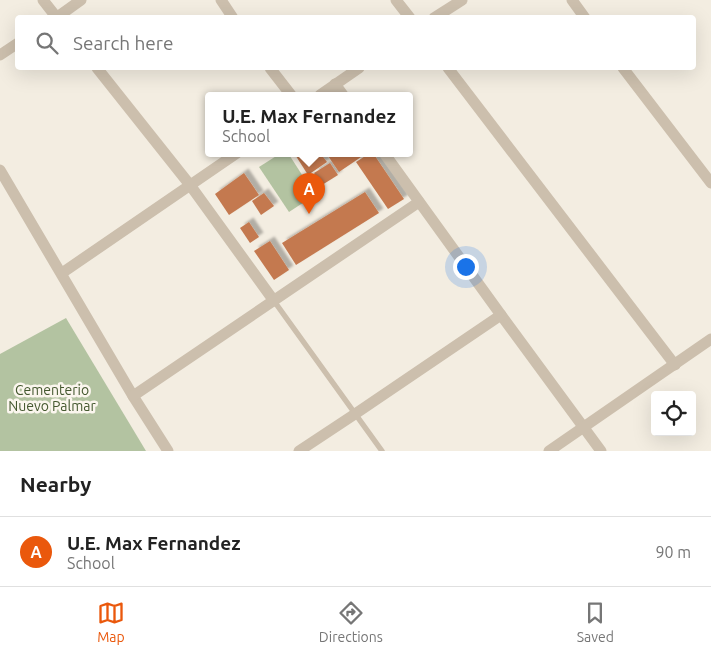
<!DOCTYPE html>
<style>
body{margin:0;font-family:Ubuntu,sans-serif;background:#f6f6f6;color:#222}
.controls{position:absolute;right:15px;bottom:15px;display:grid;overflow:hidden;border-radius:5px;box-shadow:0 5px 20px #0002}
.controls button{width:45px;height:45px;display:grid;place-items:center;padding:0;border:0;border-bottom:1px solid #e0e0e0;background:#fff;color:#222;font:25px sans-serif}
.you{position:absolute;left:465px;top:266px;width:18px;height:18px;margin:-12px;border:4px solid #fff;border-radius:50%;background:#1a73e8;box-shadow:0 0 0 8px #1a73e833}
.badge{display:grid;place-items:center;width:32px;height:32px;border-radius:50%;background:#ea580c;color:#fff;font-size:16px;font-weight:700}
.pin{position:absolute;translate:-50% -41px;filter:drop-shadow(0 1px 2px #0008)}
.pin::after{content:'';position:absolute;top:26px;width:18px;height:15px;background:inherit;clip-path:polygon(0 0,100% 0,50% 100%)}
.popup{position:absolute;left:205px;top:92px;width:208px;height:65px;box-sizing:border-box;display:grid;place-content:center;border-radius:5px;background:#fff;filter:drop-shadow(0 1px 4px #0005);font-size:16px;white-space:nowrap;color:#767676}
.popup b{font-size:19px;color:#222}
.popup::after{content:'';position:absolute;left:50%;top:100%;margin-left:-10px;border:10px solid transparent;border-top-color:#fff}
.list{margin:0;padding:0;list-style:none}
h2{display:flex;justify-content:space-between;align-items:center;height:65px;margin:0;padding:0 20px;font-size:21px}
h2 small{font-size:16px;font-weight:400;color:#767676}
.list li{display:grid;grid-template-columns:32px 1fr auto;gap:15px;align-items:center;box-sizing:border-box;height:70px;padding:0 20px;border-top:1px solid #e0e0e0}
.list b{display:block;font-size:19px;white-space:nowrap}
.list p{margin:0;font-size:16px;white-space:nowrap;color:#767676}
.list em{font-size:16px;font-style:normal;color:#767676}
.icon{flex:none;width:28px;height:28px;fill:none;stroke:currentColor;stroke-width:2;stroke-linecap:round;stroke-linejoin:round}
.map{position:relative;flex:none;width:711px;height:451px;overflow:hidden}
.search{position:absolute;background:#fff;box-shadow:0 5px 20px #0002;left:15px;right:15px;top:15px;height:55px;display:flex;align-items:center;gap:12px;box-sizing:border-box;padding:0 18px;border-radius:5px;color:#767676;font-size:19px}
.sheet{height:135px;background:#fff}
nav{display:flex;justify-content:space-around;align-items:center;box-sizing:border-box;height:70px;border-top:1px solid #e0e0e0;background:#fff;font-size:14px;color:#767676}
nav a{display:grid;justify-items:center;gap:2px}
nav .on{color:#ea580c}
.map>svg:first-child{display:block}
.green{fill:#b3c3a1}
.building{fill:#c4794f;filter:url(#shadow)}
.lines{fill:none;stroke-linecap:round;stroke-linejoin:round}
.service{stroke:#ccbfad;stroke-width:5.5}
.minor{stroke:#ccbfad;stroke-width:11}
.labels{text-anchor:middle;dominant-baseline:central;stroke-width:5;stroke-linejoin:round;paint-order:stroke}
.park-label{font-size:14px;fill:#44582f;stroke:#fbf6ee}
</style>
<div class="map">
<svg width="711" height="451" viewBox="0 0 711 451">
<defs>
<filter id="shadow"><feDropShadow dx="4.5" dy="-4.5" stdDeviation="1" flood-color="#0004"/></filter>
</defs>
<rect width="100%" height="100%" fill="#f3ede1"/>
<g class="green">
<polygon points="281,153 288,153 315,195 289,212 259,167"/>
<polygon points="66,318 146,451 0,451 0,354"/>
</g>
<g class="building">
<polygon points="294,153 320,153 327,162 308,175"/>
<polygon points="326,153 367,153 339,172"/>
<polygon points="370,153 373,153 404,199 388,209 356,162"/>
<polygon points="330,163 338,175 322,185 314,173"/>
<polygon points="244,173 259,195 229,215 215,194"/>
<polygon points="365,192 379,213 296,265 282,243"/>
<polygon points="264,193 274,206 261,215 252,201"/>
<polygon points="249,222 259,237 250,243 240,228"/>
<polygon points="270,241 289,270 274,280 254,251"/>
</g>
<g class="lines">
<polyline class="service" points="274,301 382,451"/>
<g class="minor">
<polyline points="43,0 57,18"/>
<polyline points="221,0 233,18"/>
<polyline points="396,0 410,18"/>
<polyline points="572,0 585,18"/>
<polyline points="56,18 81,0"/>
<polyline points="434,18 462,0"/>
<polyline points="0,55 18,43"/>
<polyline points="97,68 190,185 274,301"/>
<polyline points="270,68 291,95"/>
<polyline points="448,68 675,365"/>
<polyline points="623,68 711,183"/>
<polyline points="335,84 343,95"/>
<polyline points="320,95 359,68"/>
<polyline points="384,153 501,315 601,451"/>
<polyline points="0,170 133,396 168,451"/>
<polyline points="62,273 237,153"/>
<polyline points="133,396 419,202"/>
<polyline points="299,451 355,414 501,315"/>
<polyline points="549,451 711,339"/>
</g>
</g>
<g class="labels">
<g class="park-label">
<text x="52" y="390">Cementerio<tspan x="52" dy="16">Nuevo Palmar</tspan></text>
</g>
</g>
</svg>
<div class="controls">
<button><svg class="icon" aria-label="locate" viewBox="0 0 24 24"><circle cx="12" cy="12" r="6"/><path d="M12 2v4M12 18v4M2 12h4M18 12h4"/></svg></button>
</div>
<div class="you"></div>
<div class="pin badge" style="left:309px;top:214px">A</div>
<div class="popup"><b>U.E. Max Fernandez</b>School</div>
<div class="search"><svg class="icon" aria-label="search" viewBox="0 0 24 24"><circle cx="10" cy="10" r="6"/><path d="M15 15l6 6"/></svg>Search here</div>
</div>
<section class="sheet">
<h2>Nearby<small></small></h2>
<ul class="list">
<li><span class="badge">A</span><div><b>U.E. Max Fernandez</b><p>School</p></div><em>90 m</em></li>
</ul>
</section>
<nav>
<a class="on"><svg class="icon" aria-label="map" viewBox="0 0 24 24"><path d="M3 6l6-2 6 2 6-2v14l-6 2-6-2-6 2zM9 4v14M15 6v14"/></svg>Map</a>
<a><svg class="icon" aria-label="directions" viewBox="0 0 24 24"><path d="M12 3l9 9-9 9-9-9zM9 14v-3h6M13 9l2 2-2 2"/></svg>Directions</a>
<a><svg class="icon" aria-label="saved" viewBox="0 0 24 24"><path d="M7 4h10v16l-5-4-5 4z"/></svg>Saved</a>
</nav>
